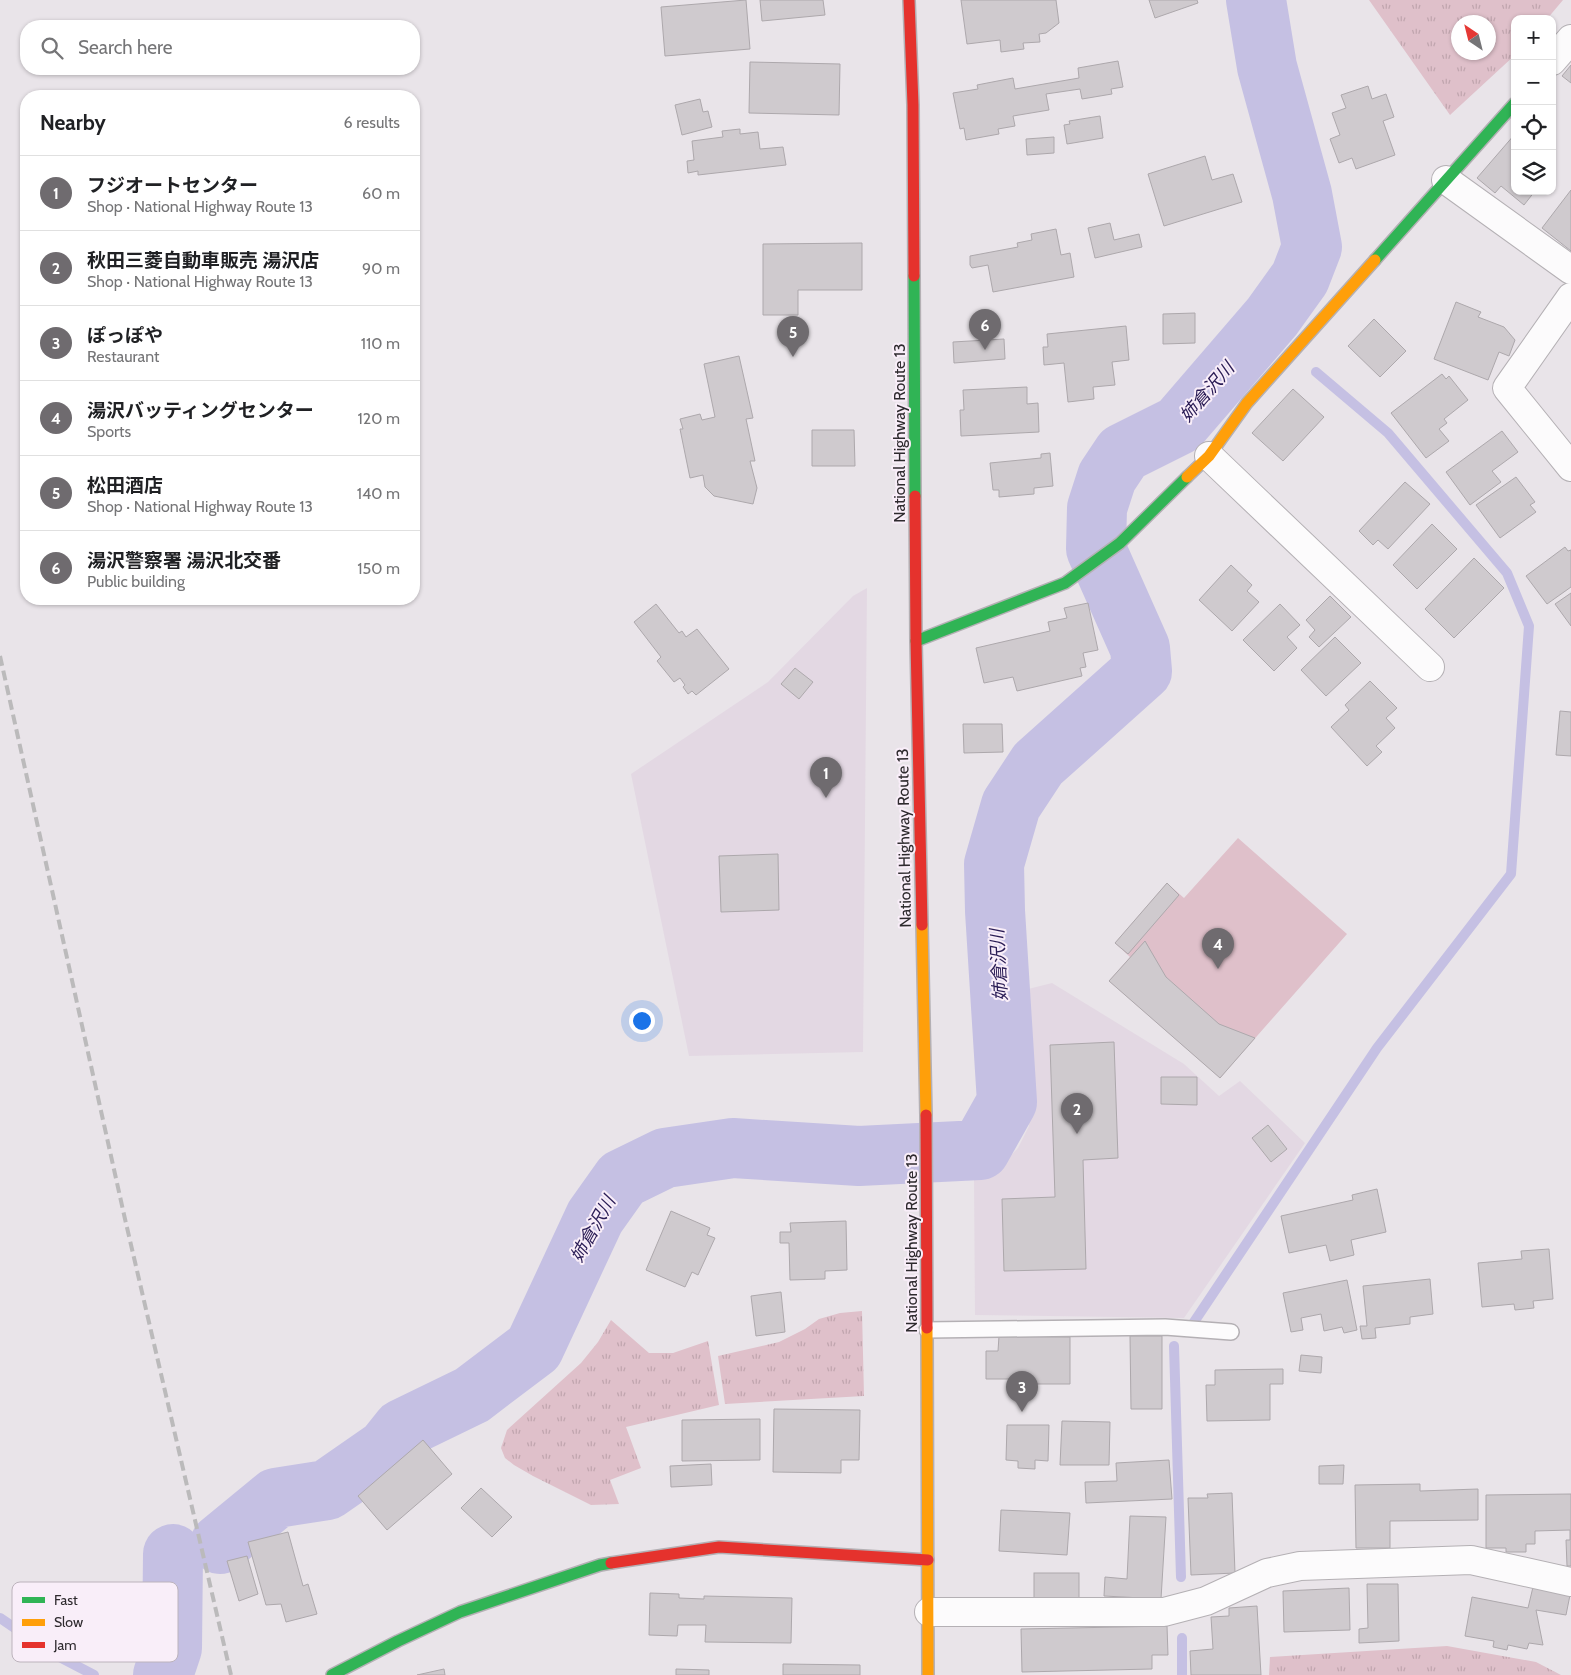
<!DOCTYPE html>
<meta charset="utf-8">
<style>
body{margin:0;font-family:Cabin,"Noto Sans JP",sans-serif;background:#f2f2f2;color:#202124}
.controls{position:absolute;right:15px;top:15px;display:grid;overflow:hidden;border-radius:10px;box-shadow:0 1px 4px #0004}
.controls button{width:45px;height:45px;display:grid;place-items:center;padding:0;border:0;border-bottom:1px solid #e0e0e0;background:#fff;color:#202124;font:25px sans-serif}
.compass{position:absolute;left:1451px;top:15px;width:45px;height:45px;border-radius:50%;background:#fff;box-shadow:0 1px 4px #0004;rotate:325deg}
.you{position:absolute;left:641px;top:1020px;width:18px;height:18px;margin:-12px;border:4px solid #fff;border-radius:50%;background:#1a73e8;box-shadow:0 0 0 8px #1a73e833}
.badge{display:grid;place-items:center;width:32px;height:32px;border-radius:50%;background:#6f6b6f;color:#fff;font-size:16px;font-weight:700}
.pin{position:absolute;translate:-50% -41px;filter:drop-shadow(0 1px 2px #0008)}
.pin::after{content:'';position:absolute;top:26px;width:18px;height:15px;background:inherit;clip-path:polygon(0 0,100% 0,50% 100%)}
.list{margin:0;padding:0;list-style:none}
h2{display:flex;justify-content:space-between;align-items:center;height:65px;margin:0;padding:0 20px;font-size:21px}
h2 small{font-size:16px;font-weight:400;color:#757577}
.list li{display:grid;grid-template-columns:32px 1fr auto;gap:15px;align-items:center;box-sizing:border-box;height:75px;padding:0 20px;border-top:1px solid #e0e0e0}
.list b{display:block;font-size:19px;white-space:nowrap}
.list p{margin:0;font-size:16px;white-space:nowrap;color:#757577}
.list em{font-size:16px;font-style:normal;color:#757577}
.icon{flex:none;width:28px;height:28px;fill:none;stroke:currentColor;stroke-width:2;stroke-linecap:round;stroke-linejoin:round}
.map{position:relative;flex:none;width:1571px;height:1675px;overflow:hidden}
.search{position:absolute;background:#fff;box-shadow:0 1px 4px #0004;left:20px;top:20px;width:400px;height:55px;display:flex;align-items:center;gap:12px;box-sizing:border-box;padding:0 18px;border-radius:20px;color:#757577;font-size:19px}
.panel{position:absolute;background:#fff;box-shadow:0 1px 4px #0004;left:20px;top:90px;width:400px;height:515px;border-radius:20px}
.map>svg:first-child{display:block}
.built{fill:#e3d8e3}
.grass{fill:url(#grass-tufts);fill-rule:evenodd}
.green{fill:#dfc0ca}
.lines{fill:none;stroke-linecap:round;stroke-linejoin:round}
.stream{stroke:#c5c0e3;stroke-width:10}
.river{stroke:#c5c0e3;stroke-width:60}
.building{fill:#cfcace;stroke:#ada8ac}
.lane-casing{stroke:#b4b0b4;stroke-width:18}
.street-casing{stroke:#b4b0b4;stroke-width:30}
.fast-casing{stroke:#b4b0b4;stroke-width:14}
.slow-casing{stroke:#b4b0b4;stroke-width:14}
.jam-casing{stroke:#b4b0b4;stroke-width:14}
.lane{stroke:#fcfbfc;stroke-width:15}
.street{stroke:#fcfbfc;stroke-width:28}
.fast{stroke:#30b455;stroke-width:11}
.slow{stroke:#ff9f0a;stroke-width:11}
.jam{stroke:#e5322d;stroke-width:11}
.rail{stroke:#bbbabb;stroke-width:4;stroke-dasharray:10 5;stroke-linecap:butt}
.labels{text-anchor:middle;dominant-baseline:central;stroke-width:4;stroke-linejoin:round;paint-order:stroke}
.street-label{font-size:16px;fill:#2e2a2e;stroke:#f9eef9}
.water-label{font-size:18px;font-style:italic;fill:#2a1c55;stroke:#f9eef9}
.key{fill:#f9eef9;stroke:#bcb3bc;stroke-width:1}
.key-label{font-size:14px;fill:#2e2a2e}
</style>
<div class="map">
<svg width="1571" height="1675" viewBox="0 0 1571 1675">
<defs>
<pattern id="grass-tufts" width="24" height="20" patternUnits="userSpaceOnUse" patternTransform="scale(1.25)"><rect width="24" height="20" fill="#dfc0ca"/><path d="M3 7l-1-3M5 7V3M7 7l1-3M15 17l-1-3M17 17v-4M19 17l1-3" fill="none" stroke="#c0a5ae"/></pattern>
</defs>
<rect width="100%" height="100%" fill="#e9e4e9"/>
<g class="built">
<polygon points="867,588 863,1052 689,1056 631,774 768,682 853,596"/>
<polygon points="1052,983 1184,1064 1219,1096 1240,1081 1305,1143 1184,1318 975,1315 974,1178 999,1168 1018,1148 1029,1126 1032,1059 1024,990"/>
</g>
<g class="grass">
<path d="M 1369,0 L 1563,0 L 1547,19 L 1515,19 L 1515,55 L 1450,115 ZM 1488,22 L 1488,52 L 1458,52 L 1458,22 Z"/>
<polygon points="862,1311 864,1396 725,1404 718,1356 779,1342 805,1329 819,1319 840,1313"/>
<polygon points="611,1320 649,1353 673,1353 708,1341 719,1405 626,1427 641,1468 610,1480 619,1504 591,1505 533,1476 514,1465 505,1458 501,1448 507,1430 581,1363 598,1342"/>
<polygon points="1447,1646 1536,1662 1561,1675 1269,1675 1270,1657"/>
</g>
<polygon class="green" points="1238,838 1347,934 1220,1078 1109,981 1130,957 1115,943 1167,883 1184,898"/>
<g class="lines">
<g class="stream">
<polyline points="1264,327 1270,333"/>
<polyline points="1194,1322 1377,1048 1511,874 1529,626 1507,573 1388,433 1316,372"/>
<polyline points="1174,1346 1181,1577"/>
<polyline points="0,1618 50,1652 94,1675"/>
<polyline points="1182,1638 1182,1675"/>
</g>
<g class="river">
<polyline points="220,1544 276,1498 327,1490 386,1449 402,1429 472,1395 534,1348 595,1217 622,1179 665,1158 733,1148 859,1156 980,1150 1007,1102 995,911 994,864 1011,805 1038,764 1142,671 1140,648 1096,549 1097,508 1107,477 1123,453 1179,425 1272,317 1300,278 1312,247 1302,194 1267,67 1256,0"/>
<polyline points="163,1675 172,1648 173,1554"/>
</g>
</g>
<g class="building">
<polygon points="746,0 750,49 665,56 661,7"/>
<polygon points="760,0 823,0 825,15 762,21"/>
<polygon points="961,0 1056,0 1059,23 1046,33 1039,34 1040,42 1023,43 1024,49 1001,52 1000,40 967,44"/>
<polygon points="1149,0 1197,0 1198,3 1155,18"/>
<polygon points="1118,61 1123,87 1111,89 1112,94 1082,99 1080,89 1046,94 1049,110 1013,116 1015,126 998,129 999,134 966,140 964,128 960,129 953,93 978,89 977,85 1013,78 1015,89 1079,78 1078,68"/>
<polygon points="750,62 840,64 839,115 749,113"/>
<polygon points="1571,65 1571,83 1562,76"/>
<polygon points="1368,86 1372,99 1386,94 1394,117 1383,121 1395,155 1356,169 1352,158 1339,163 1330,139 1340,135 1332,113 1346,108 1341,95"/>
<polygon points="700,99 703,112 708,111 712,127 682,135 675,105"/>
<polygon points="1100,116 1103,138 1067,144 1064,125 1070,124 1069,121"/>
<polygon points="740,129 740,134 758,132 760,149 783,147 786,165 698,175 698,171 688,173 687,161 694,160 692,141 723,137 722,131"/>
<polygon points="1515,134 1515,191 1535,191 1524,205 1501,186 1495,193 1477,178"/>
<polygon points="1054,137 1054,153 1027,155 1026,139"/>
<polygon points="1205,156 1212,180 1233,174 1242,202 1164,226 1148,174"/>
<polygon points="1571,190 1571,251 1542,228"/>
<polygon points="1110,223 1114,240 1139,234 1142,247 1095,258 1088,228"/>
<polygon points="1056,229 1061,255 1070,253 1074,277 993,292 988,265 972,268 970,265 970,256 1018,247 1017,243 1032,240 1031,234"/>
<polygon points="862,243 862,290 798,290 798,315 763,315 763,244"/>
<polygon points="1456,302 1481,312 1478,317 1504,327 1515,340 1509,356 1499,352 1488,380 1434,359"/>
<polygon points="1195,313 1195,343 1163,344 1163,314"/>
<polygon points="1374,319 1406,351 1380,377 1348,346"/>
<polygon points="1126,326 1129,360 1112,362 1115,385 1093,387 1094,399 1068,402 1064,363 1044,365 1043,347 1048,347 1047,334"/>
<polygon points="1004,339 1005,359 954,363 953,342"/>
<polygon points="739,356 753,418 746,419 755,461 750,461 757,488 753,504 714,496 705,487 703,475 690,478 680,429 683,429 680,419 700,414 702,420 715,417 704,364"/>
<polygon points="1442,374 1446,379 1449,376 1468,400 1444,419 1447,423 1439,429 1449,441 1426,458 1391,413"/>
<polygon points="1027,387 1027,404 1038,403 1039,432 961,436 960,410 964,410 963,390"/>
<polygon points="1293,389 1324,417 1283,461 1252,433"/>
<polygon points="812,430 854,430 855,466 812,466"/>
<polygon points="1502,431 1518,452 1492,471 1501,482 1470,505 1446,472"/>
<polygon points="1050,453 1053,486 1034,488 1034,494 999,497 999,490 993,490 990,463 1041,458 1041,454"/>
<polygon points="1516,477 1535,502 1530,505 1536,512 1500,538 1476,505"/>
<polygon points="1405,482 1430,504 1388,549 1378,540 1373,545 1359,531"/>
<polygon points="1432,524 1457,549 1417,589 1393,565"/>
<polygon points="1565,547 1568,551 1571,550 1571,587 1547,604 1526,576"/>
<polygon points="1474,558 1504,588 1454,638 1425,609"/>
<polygon points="1231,565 1252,585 1247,591 1259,602 1232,631 1199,600"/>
<polygon points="1571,593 1571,626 1555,604"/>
<polygon points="1330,596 1351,617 1319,647 1309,637 1315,630 1306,620"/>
<polygon points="1088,603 1098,650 1083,653 1086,667 1080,668 1082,676 1017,691 1013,677 984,683 976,648 1050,631 1048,622 1067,618 1064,608"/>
<polygon points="656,604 679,633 682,631 686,637 697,629 729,669 696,695 692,691 688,694 683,687 685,685 680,678 674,682 657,661 661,657 634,622"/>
<polygon points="1280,604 1300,625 1287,637 1297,648 1274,671 1243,640"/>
<polygon points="1335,637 1361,663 1326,696 1301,670"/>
<polygon points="795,668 813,682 799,699 781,684"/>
<polygon points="1370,681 1397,708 1386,718 1395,728 1376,746 1382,752 1367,766 1331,727 1349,710 1345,705"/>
<polygon points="1560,711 1571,712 1571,756 1556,755"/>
<polygon points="963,724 1002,724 1003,752 964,753"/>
<polygon points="778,854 779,910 721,912 719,856"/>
<polygon points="1167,883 1179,895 1128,954 1115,943"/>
<polygon points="1145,941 1166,977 1219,1024 1255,1038 1220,1078 1109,981"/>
<polygon points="1114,1042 1118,1158 1083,1160 1086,1269 1004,1271 1002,1199 1055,1197 1050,1045"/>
<polygon points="1161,1077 1197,1077 1197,1105 1161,1104"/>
<polygon points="1268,1125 1287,1149 1271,1162 1252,1138"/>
<polygon points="1377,1189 1386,1232 1351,1240 1354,1255 1330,1261 1326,1245 1289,1253 1281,1216 1353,1200 1352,1195"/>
<polygon points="671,1211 710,1228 707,1235 715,1238 698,1275 692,1272 685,1287 646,1270"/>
<polygon points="846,1221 847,1270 825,1271 825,1279 790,1280 789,1243 780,1243 780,1232 791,1232 790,1223"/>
<polygon points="1549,1249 1553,1299 1533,1301 1534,1308 1515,1310 1514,1304 1482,1307 1478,1263 1522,1259 1521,1251"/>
<polygon points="1430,1279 1433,1314 1410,1317 1410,1324 1375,1328 1376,1338 1362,1339 1360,1326 1367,1326 1363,1286"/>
<polygon points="1347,1280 1357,1330 1344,1333 1342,1327 1324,1331 1321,1314 1301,1318 1303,1330 1291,1332 1283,1293"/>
<polygon points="781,1292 785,1332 756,1336 751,1296"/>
<polygon points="999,1336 1070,1337 1070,1384 1028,1384 1027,1379 986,1379 986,1351 998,1351"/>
<polygon points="1130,1336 1162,1336 1162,1409 1131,1409"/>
<polygon points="1301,1355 1322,1357 1321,1373 1299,1371"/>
<polygon points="1283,1369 1283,1384 1270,1384 1270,1420 1207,1421 1206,1385 1215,1385 1215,1370"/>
<polygon points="774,1409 860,1410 859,1460 841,1460 841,1473 773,1472"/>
<polygon points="760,1419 760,1460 682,1461 682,1420"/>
<polygon points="1062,1421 1110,1422 1109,1465 1060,1465"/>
<polygon points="1007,1425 1049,1425 1048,1461 1035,1460 1035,1469 1018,1468 1018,1461 1006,1460"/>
<polygon points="423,1440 452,1474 387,1530 358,1496"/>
<polygon points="1169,1460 1172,1499 1086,1503 1085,1482 1117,1481 1116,1463"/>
<polygon points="711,1464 712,1485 671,1487 670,1466"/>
<polygon points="1344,1465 1343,1484 1319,1484 1319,1466"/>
<polygon points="1420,1484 1420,1491 1478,1489 1478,1520 1390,1521 1390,1548 1356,1548 1355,1485"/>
<polygon points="481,1488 512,1517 492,1537 461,1508"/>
<polygon points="1232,1493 1235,1573 1191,1575 1188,1498 1208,1498 1207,1494"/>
<polygon points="1571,1494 1571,1566 1567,1566 1566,1540 1570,1540 1570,1530 1535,1531 1535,1544 1526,1544 1526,1552 1506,1552 1506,1548 1486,1548 1486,1495"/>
<polygon points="1001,1510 1070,1513 1067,1555 999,1551"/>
<polygon points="1130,1516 1166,1517 1161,1599 1104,1596 1105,1577 1127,1579"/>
<polygon points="288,1532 303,1586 308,1584 317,1614 286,1622 281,1604 266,1605 248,1542"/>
<polygon points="247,1556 258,1594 239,1601 227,1561"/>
<rect x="1034" y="1573" width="45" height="26"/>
<polygon points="1367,1584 1398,1584 1399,1641 1359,1643 1359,1629 1368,1628"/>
<polygon points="1533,1587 1570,1595 1566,1615 1536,1610 1543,1645 1529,1643 1527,1649 1508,1645 1507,1650 1493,1647 1494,1641 1465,1636 1472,1597 1528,1608"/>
<polygon points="1349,1588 1350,1630 1284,1632 1283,1591"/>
<polygon points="650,1593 679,1594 679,1598 704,1599 704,1596 792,1598 791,1643 705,1642 706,1625 678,1625 677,1636 649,1635"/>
<polygon points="1257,1606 1261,1675 1191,1675 1190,1651 1213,1649 1211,1617 1229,1616 1229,1608"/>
<polygon points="1167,1626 1168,1655 1152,1655 1152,1669 1022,1672 1021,1629"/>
<polygon points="783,1664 860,1665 860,1675 783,1675"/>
<polygon points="444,1669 445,1675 417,1675"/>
<polygon points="676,1669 709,1670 709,1675 676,1675"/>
</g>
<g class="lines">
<defs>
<polyline id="lane" points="927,1330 1165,1327 1231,1332"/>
<g id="street">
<polyline points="1552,61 1571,39"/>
<polyline points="1446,180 1571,270"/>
<polyline points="1571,297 1507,388 1571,467"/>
<polyline points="1209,456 1430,667"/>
<polyline points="929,1612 1164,1612 1206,1601 1267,1573 1300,1566 1471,1560 1571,1582"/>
</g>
<g id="fast">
<polyline points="1375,260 1515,103"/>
<polyline points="914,276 915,496"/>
<polyline points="916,641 1065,583 1120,543 1187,477"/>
<polyline points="332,1675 398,1641 460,1612 600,1565 611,1563"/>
</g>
<g id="slow">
<polyline points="1187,477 1209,456 1247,403 1375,260"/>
<polyline points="922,925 926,1115"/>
<polyline points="927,1328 928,1675"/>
</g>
<g id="jam">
<polyline points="909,0 913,105 914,276"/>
<polyline points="915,496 916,641 922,925"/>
<polyline points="926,1115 927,1328"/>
<polyline points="611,1563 719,1547 928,1560"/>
</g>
</defs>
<use href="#lane" class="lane-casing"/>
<use href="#street" class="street-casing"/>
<use href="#fast" class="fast-casing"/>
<use href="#slow" class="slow-casing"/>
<use href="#jam" class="jam-casing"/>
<use href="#lane" class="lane"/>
<use href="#street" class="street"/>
<use href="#fast" class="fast"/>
<use href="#slow" class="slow"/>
<use href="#jam" class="jam"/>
<polyline class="rail" points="0,656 125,1219 231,1675"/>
</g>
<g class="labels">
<g class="street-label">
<text transform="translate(899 433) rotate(-90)">National Highway Route 13</text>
<text transform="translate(904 838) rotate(-91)">National Highway Route 13</text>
<text transform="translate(911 1243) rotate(-90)">National Highway Route 13</text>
</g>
<g class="water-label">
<text transform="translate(1207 392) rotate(-49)">姉倉沢川</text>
<text transform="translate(999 965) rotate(-93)">姉倉沢川</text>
<text transform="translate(593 1229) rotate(-61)">姉倉沢川</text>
</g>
</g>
<rect x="12" y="1582" width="166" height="80" rx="8" class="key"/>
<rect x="22" y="1597" width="23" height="6" fill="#30b455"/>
<rect x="22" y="1619" width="23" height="7" fill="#ff9f0a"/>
<rect x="22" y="1642" width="23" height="6" fill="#e5322d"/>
<g class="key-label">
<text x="54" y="1605">Fast</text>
<text x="54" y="1627">Slow</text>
<text x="54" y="1650">Jam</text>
</g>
</svg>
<div class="controls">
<button>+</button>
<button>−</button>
<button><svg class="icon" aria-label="locate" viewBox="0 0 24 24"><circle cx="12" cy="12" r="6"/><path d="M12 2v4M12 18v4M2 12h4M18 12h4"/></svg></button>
<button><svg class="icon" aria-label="layers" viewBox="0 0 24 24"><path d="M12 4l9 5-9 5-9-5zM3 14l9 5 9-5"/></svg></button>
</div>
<svg class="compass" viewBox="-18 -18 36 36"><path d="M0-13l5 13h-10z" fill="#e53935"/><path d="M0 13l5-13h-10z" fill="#757577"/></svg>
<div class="you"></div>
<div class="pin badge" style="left:826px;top:798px">1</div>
<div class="pin badge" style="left:1077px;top:1134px">2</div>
<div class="pin badge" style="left:1022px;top:1412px">3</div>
<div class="pin badge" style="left:1218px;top:969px">4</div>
<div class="pin badge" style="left:793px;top:357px">5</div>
<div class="pin badge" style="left:985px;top:350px">6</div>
<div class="search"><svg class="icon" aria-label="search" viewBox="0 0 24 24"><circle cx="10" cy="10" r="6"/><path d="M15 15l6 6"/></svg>Search here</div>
<section class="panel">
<h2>Nearby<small>6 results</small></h2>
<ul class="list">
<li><span class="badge">1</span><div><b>フジオートセンター</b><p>Shop · National Highway Route 13</p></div><em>60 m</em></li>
<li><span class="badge">2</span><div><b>秋田三菱自動車販売 湯沢店</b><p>Shop · National Highway Route 13</p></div><em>90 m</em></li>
<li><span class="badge">3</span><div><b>ぽっぽや</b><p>Restaurant</p></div><em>110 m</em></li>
<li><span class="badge">4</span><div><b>湯沢バッティングセンター</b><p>Sports</p></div><em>120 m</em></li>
<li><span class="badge">5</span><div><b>松田酒店</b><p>Shop · National Highway Route 13</p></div><em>140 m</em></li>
<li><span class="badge">6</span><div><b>湯沢警察署 湯沢北交番</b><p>Public building</p></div><em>150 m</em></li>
</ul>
</section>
</div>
